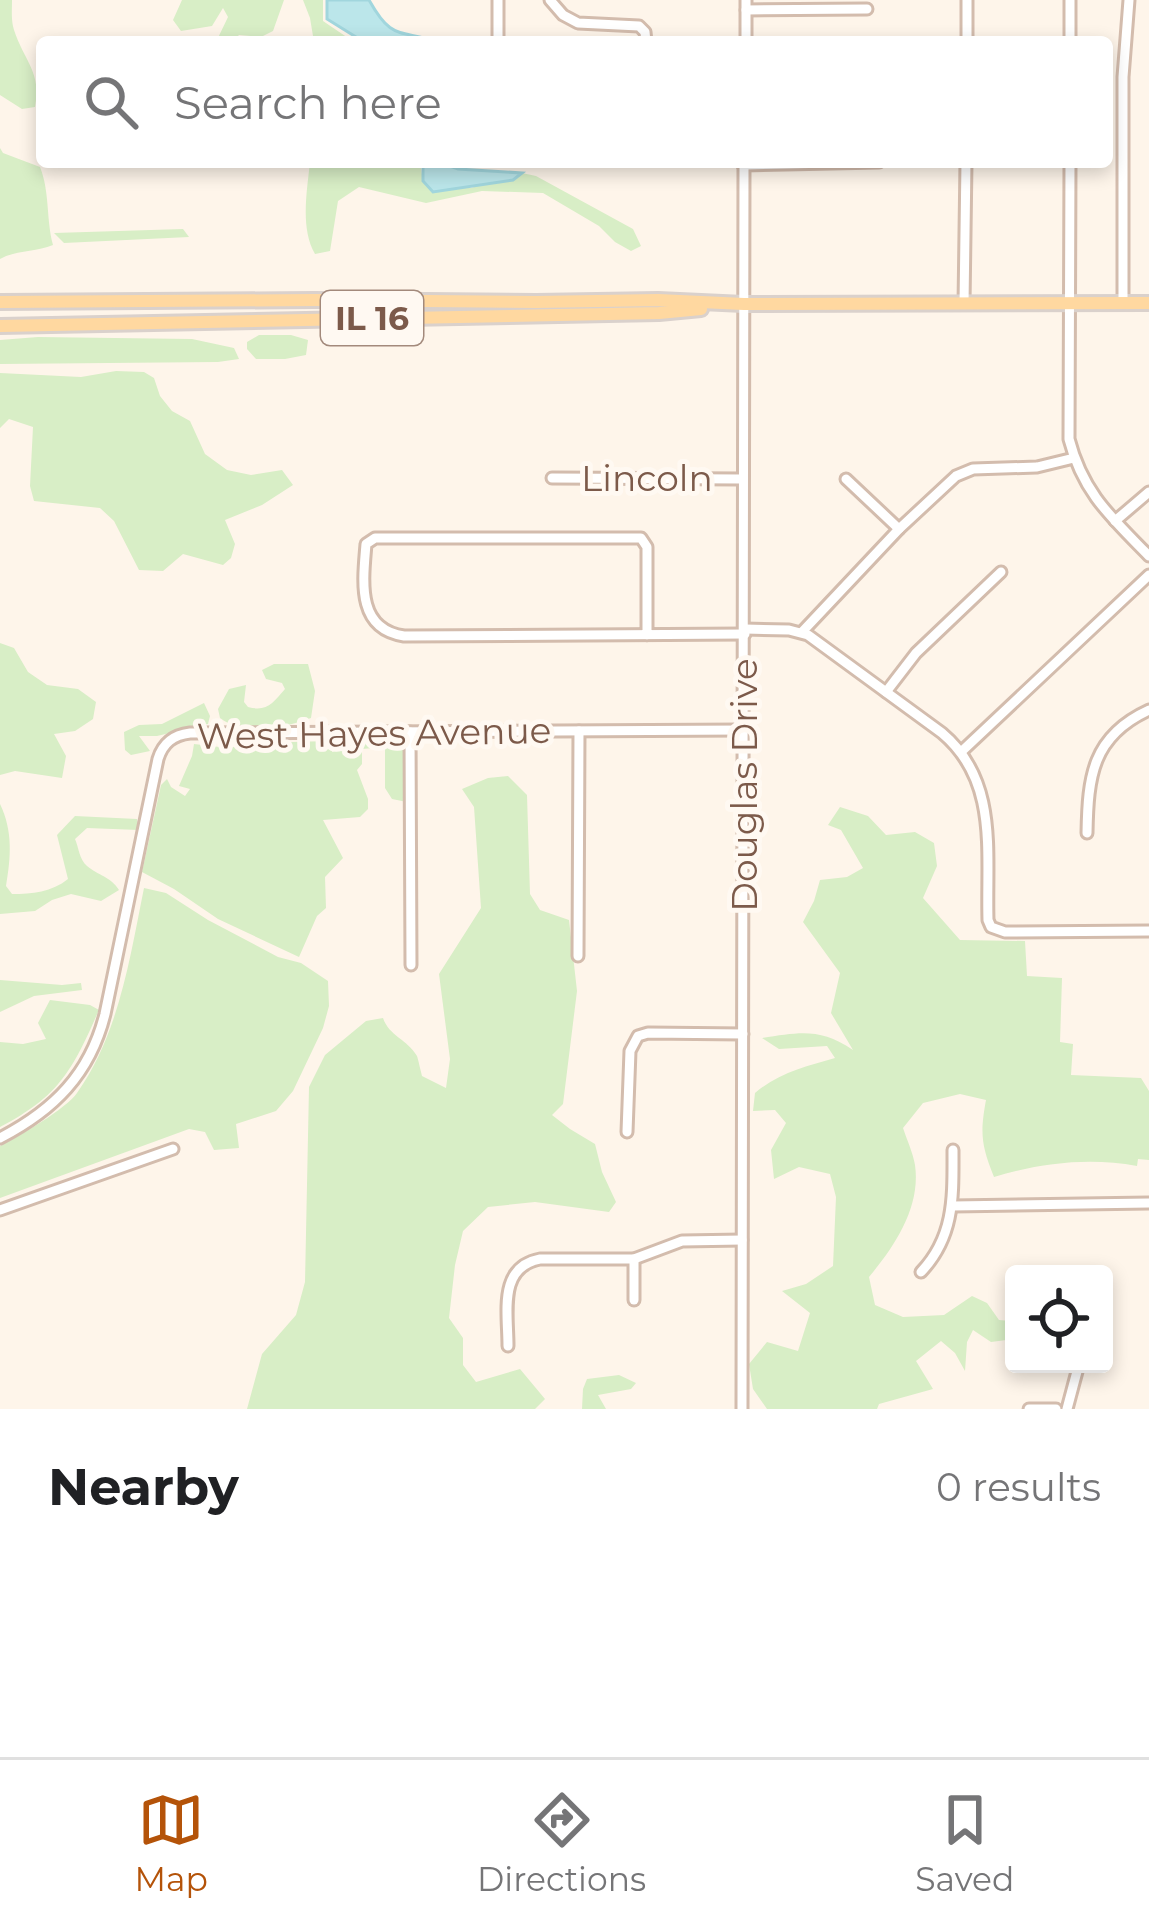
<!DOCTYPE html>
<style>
body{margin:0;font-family:Montserrat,sans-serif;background:#f2f2f2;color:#202124}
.controls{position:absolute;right:36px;bottom:36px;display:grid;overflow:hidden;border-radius:12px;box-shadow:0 6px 18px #0003}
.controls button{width:108px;height:108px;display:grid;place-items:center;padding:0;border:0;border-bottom:3px solid #e0e0e0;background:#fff;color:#202124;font:60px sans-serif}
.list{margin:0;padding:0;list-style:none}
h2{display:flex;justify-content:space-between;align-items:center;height:156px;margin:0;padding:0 48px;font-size:51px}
h2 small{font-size:39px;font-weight:400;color:#757577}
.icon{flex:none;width:66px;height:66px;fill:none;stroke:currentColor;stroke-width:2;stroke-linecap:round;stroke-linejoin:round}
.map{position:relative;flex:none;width:1149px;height:1409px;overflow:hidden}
.search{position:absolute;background:#fff;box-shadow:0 6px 18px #0003;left:36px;right:36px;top:36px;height:132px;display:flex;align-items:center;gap:30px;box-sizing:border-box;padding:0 42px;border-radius:12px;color:#757577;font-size:45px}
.sheet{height:348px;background:#fff}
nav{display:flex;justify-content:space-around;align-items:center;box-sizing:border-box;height:168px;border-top:3px solid #e0e0e0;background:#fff;font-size:33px;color:#757577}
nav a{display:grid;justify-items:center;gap:6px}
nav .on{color:#b45309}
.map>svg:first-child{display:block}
.green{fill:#d8eec6}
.water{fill:#bbe6ea;stroke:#a1d6dd;stroke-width:3}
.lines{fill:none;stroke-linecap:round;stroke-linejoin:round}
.minor-casing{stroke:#d3bcad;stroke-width:15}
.major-casing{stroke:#dad1cc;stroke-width:18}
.minor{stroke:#fff;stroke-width:9}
.major{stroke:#ffd8a0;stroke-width:12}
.labels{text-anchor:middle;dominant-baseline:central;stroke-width:10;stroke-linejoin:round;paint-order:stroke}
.shield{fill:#fff9f2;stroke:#a38a7c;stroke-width:3}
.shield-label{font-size:33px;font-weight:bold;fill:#7c5a4a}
.street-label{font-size:36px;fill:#7c5a4a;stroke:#fff9f2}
</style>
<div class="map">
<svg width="1149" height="1409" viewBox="0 0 1149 1409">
<rect width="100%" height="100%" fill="#fef5ea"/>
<g class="green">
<path d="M 0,0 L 12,0 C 12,11 11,20 14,30 C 24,61 42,72 35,107 L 22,109 L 0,95 Z"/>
<polygon points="182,0 284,0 273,31 261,37 239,35 232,42 216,42 228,17 223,8 212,26 181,31 173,20"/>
<polygon points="303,0 323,0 323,21 354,42 314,42 310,18"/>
<path d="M 0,148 L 3,153 L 40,167 C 50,192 46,219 53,245 C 36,252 16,250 0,259 Z"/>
<path d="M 310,162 L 420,162 L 423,181 L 471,188 L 493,181 L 513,180 L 522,173 L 536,176 L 633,229 L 641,246 L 631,251 L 615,242 L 599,226 L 543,193 L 482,191 L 426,203 L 359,187 L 338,201 L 330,251 L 315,254 C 300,228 307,191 310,162 Z"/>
<polygon points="183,229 189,237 64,243 54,233"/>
<polygon points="259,335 291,335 308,340 306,355 285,359 256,359 247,349 247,342"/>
<polygon points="38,337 192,339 234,348 239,359 218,362 0,364 0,340"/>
<polygon points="116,371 144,372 154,378 160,396 172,411 190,421 205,454 227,470 251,475 282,470 293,485 262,505 225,520 235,544 231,558 223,565 183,554 163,571 139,570 114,521 100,508 34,501 30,486 33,427 9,419 0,428 0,373 81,377"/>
<polygon points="0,643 14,648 28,672 47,685 78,689 96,702 93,719 75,731 54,734 66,756 62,778 15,771 0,775"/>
<path d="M 274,664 L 308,664 L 315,691 L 311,718 C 283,728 245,737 220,718 L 218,709 L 229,689 L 246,685 L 244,702 L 248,707 C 267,712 273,703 285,689 L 282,683 L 266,679 L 262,670 Z"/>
<polygon points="204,703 210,716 208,724 157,736 139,736 150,751 131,755 125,750 124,732 139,725 162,724"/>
<polygon points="332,741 332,752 358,742 409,741 407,802 392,799 385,788 385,747 362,749 362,764 357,770 368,799 368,809 360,817 323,820 343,858 325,877 326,908 317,916 299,957 218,919 174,889 142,872 161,785 167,779 171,787 185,796 190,789 179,786 192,756 194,744 228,748 253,743"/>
<path d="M 508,776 L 527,795 L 530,894 L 540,910 L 569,920 L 577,991 L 563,1104 L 552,1115 L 570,1129 L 595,1144 L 602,1172 L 616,1202 L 609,1212 L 535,1202 L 488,1207 L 463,1231 L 455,1265 L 449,1318 L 463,1338 L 463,1365 L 476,1382 L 520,1369 L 545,1399 L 535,1409 L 247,1409 L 262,1354 L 296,1315 L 305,1282 L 309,1087 L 325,1055 L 366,1021 L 383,1018 C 389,1036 407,1039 417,1056 C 418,1059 421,1072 422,1076 L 446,1088 L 450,1059 L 439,974 L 481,908 L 474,807 L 462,789 L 488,778 Z"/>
<path d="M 0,804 C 13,831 11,857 6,886 L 12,894 C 32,894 52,892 68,879 L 57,835 L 75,816 L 137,819 L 139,830 L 87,828 L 75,839 C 79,848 79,859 87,866 C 99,876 110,876 119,890 L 101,901 L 71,894 L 52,900 L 35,911 L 0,914 Z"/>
<path d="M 840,807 L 868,816 L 886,835 L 915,832 L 934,843 L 937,866 L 923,898 L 960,940 L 1025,941 L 1027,976 L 1062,978 L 1060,1042 L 1073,1044 L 1071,1075 L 1141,1078 L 1149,1091 L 1149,1160 L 1138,1159 L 1137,1166 C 1089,1157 1040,1163 994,1177 C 981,1145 980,1133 986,1100 L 960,1094 L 923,1103 L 903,1128 C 907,1140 913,1153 915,1165 C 921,1207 895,1246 869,1277 L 875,1305 L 903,1317 L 944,1315 L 972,1296 L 987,1303 L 999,1320 L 1011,1321 L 1014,1339 L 991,1342 L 973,1330 L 967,1342 L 965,1371 L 955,1353 L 941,1341 L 916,1361 L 933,1389 L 879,1404 L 877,1409 L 767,1409 L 753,1389 L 749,1364 L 767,1342 L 798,1351 L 810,1313 L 782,1291 L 806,1284 L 833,1266 L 836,1197 L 830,1174 L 799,1167 L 774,1179 L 771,1150 L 786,1123 L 775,1110 L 753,1111 L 755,1093 C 778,1073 807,1066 835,1058 L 827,1046 L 779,1049 L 762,1038 C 801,1032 820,1028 853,1050 L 831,1013 L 840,973 L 803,922 L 814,901 L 820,880 L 847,877 L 863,868 L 841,830 L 828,825 Z"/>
<path d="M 144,888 L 166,893 L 208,920 L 278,957 L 301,963 L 328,981 L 329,1006 L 323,1028 L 293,1091 L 276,1111 L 236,1124 L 239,1148 L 214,1150 L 205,1132 L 189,1129 L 0,1198 L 0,1146 C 18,1137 67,1108 77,1093 C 119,1034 130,957 144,888 Z"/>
<polygon points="0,980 62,985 81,983 82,990 34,996 0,1012"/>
<path d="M 50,1000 L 90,1005 L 99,1010 C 73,1069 60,1096 0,1127 L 0,1042 L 23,1044 L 46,1039 L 38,1023 Z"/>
<polygon points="619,1375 636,1383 631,1389 598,1395 606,1409 582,1409 583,1389 587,1379"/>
</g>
<g class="water">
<path d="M 327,0 L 369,0 C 392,41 398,29 438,42 L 364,42 L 327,19 Z"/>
<polygon points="421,162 439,162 458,169 522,173 513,180 433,192 423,181 423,168"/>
</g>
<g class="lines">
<defs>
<g id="minor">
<polyline points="550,0 563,15 578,23 639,26 645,32 646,42"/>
<polyline points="746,10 867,9"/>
<polyline points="498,42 498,0"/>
<polyline points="746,42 746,0"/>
<polyline points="967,42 967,0"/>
<polyline points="1070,42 1070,0"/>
<path d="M 1070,162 L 1069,439 C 1083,493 1111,517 1149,556"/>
<polyline points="743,165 879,162"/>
<polyline points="1123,303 1123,77 1129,0"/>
<polyline points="964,304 966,162"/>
<polyline points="552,478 741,479"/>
<polyline points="846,479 899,529"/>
<polyline points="1115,521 1149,492"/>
<path d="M 745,629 L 789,630 L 808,635 L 942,733 C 999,781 986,852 988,920 L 991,927 L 1005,932 L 1149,931"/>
<polyline points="802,632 899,529 956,476 973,469 1037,467 1074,458"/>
<path d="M 647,635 L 647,547 L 641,538 L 375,538 L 366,544 C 363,581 356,629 404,636 L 745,634"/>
<polyline points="886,692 916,653 1001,572"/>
<polyline points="410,732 411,965"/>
<polyline points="961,752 1149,575"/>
<path d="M 1087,833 C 1088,777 1092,736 1149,710"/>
<polyline points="578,956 579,731"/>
<polyline points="627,1132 630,1051 638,1036 648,1033 743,1034"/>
<path d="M 0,1138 C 54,1110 90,1074 105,1014 L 158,759 C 163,743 173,735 190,733 L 744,730"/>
<polyline points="953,1206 1149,1203"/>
<polyline points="0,1210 173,1149"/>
<polyline points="634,1259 634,1300"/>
<path d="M 921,1272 C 955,1236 953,1196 953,1150"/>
<path d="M 508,1346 C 508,1312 498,1267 540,1259 L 634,1259 L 682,1241 L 742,1240"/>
<polyline points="742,1409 744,162"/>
<polyline points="1029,1409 1056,1409"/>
<polyline points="1067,1409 1079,1364"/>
</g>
<g id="major">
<polyline points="0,302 314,300 536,302 658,300 744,304 1149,303"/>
<polyline points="0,326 659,313 701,309"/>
</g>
</defs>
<use href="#minor" class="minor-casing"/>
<use href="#major" class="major-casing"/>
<use href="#minor" class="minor"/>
<use href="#major" class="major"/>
</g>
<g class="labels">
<rect class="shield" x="321" y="291" width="102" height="54" rx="9"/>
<g class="shield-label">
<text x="372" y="318">IL 16</text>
</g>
<g class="street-label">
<text x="647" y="478">Lincoln</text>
<text transform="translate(374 733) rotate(-1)">West Hayes Avenue</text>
<text transform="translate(744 785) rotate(-90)">Douglas Drive</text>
</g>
</g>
</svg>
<div class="controls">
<button><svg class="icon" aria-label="locate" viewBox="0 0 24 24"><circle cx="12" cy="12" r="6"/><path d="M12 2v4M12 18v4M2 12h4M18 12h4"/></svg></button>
</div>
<div class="search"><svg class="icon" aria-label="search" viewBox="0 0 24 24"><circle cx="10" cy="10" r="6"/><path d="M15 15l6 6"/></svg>Search here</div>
</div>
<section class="sheet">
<h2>Nearby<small>0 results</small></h2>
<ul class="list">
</ul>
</section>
<nav>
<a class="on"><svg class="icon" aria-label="map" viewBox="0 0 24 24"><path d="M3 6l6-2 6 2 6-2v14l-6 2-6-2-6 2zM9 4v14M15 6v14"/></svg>Map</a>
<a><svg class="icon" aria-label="directions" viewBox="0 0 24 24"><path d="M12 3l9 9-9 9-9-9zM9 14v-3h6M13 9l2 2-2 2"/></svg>Directions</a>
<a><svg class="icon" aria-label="saved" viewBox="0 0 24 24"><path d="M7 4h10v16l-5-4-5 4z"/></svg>Saved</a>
</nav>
